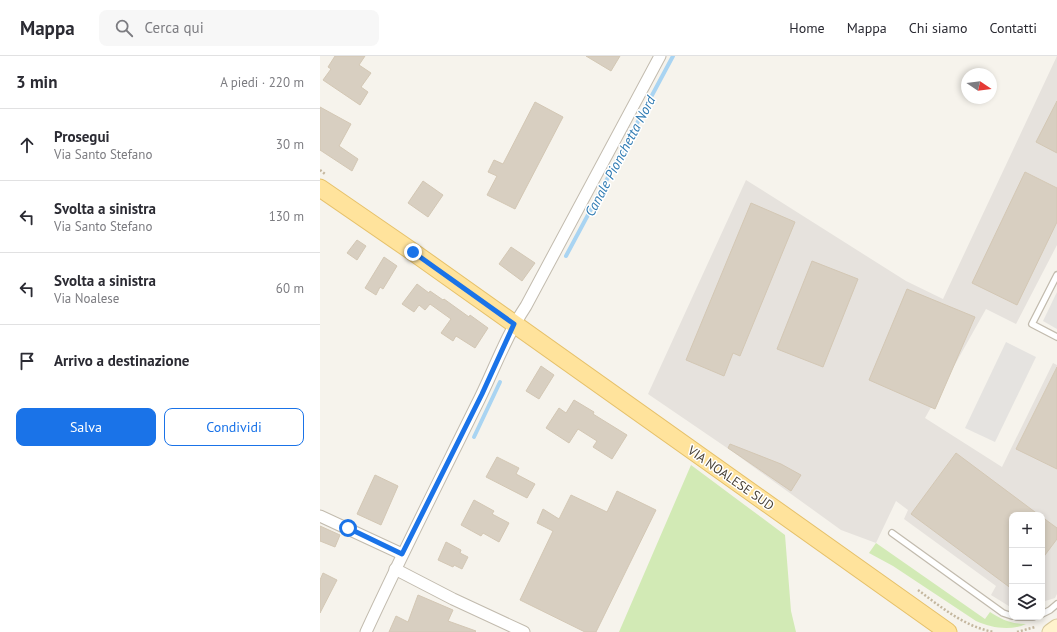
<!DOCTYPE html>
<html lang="it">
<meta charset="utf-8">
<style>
body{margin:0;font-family:"PT Sans",sans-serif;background:#f7f7f7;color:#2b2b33}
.controls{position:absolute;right:12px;bottom:12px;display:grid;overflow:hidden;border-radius:8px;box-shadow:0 2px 6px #0003}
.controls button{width:36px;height:36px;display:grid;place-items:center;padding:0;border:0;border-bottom:1px solid #e1e1e2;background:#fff;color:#2b2b33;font:20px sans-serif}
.compass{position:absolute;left:641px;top:12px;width:36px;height:36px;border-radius:50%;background:#fff;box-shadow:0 2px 6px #0003;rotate:103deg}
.stop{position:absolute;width:12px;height:12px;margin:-9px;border:3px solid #1a73e8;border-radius:50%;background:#fff}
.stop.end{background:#1a73e8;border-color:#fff;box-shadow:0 1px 4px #0008}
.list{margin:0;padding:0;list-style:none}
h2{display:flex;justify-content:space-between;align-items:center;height:52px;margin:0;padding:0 16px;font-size:17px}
h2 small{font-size:13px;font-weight:400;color:#7c7c81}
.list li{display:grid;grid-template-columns:26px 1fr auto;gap:12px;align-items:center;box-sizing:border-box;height:72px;padding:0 16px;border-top:1px solid #e1e1e2}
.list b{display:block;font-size:15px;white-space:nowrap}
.list p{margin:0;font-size:13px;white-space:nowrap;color:#7c7c81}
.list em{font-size:13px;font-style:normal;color:#7c7c81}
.actions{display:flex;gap:8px;padding:12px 16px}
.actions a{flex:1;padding:9px 0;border:1px solid #1a73e8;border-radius:8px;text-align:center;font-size:14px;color:#1a73e8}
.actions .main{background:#1a73e8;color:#fff}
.icon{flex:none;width:22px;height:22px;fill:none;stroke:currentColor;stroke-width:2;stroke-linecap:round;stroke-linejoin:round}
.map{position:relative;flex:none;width:737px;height:576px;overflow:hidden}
header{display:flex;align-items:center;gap:24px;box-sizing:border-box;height:56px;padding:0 20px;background:#fff;border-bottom:1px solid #e1e1e2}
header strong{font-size:19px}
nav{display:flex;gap:22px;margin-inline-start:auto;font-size:14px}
.search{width:280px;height:36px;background:#f7f7f7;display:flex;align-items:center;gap:10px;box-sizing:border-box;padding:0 14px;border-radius:8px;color:#7c7c81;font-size:15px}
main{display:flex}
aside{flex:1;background:#fff}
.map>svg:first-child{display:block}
.industrial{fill:#e6e2dd}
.green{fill:#d2eab5}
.parking{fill:#e5e3e0}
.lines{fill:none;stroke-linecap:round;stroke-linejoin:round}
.stream{stroke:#a9d4f2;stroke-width:4}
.building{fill:#d8cfc1;stroke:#d3c7b4}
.lane-casing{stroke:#c2bbae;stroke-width:8}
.street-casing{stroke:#c2bbae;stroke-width:13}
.secondary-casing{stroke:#d6c79b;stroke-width:17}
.primary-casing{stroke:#e6c16a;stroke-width:19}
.path{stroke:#c4b79f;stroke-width:2.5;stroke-dasharray:2 2;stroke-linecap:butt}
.lane{stroke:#fff;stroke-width:5.5}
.street{stroke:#fff;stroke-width:11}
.secondary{stroke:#fff3cd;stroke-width:15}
.primary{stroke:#ffe39c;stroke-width:17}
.route{stroke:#1a73e8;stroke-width:5}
.labels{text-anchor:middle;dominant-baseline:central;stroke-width:3;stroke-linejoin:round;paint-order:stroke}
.street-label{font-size:13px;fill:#4b4439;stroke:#fff}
.water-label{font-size:14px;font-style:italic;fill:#2e7ab2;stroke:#fff}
</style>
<header>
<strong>Mappa</strong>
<div class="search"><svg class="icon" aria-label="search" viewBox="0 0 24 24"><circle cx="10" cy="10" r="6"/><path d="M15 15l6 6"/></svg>Cerca qui</div>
<nav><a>Home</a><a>Mappa</a><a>Chi siamo</a><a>Contatti</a></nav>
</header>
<main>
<aside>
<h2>3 min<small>A piedi · 220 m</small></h2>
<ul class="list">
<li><svg class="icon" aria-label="ahead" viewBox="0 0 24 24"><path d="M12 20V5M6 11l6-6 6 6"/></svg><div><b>Prosegui</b><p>Via Santo Stefano</p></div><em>30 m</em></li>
<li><svg class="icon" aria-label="left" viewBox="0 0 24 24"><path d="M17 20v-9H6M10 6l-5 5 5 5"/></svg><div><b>Svolta a sinistra</b><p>Via Santo Stefano</p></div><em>130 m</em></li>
<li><svg class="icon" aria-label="left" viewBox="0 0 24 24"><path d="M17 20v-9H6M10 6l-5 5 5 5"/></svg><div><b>Svolta a sinistra</b><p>Via Noalese</p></div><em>60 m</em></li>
<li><svg class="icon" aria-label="arrive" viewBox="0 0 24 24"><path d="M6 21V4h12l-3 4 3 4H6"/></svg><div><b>Arrivo a destinazione</b></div></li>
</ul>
<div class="actions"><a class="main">Salva</a><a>Condividi</a></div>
</aside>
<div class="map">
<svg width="737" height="576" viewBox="0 0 737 576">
<rect width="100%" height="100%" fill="#f6f3ec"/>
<polygon class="industrial" points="737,0 737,189 696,268 666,253 605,362 682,411 733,307 737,309 737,538 735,542 722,546 722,459 692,459 692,552 671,539 676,530 584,463 588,454 576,445 556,487 521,474 413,396 328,338 426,124 586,225 623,243"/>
<g class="green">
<polygon points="371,409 465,479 471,555 476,576 299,576"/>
<path d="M 556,487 L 665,563 L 670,556 C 682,564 692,568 706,568 C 691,575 671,572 656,565 L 573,510 L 549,497 Z"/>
</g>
<g class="parking">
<polygon points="737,236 737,273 723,265"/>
<polygon points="686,286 716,301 675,386 645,372"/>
</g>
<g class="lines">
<g class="stream">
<polyline points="246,200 353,0"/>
<polyline points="154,381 180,326"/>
</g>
</g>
<g class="building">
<polygon points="15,0 45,0 39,9 51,17 41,31 48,36 40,49 3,24 11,13 8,11"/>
<polygon points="266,0 300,0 291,15"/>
<polygon points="737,45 737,97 716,86"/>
<polygon points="215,46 243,61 195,153 167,139 177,120 168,116 174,104 183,108"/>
<polygon points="0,51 31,68 19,90 38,103 32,115 0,94"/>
<polygon points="705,116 737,132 737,166 697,249 652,227"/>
<polygon points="103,125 123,139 108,161 88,147"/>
<polygon points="431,147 475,166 420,300 413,297 404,320 366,304"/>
<polygon points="37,184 46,190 37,204 27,197"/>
<polygon points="191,191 215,207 202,225 179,208"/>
<polygon points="64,201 77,210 63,233 60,231 56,239 45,232"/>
<polygon points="492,205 538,223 503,311 457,293"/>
<polygon points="97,228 109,237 110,235 123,244 124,243 149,261 150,259 168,272 155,292 136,280 133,285 121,277 131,263 110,248 105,254 99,249 94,256 82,248"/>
<polygon points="587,233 655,261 615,353 549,324"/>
<polygon points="221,310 234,319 219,343 206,335"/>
<polygon points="737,311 737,413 696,393"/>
<polygon points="254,344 274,356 273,358 307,379 292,403 273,391 277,385 258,373 249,387 226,372 239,352 246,357"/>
<polygon points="410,388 461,408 481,419 471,435 408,392"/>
<polygon points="636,397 719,459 692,459 692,533 591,458"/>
<polygon points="177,401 199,412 196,418 215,428 207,442 166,421"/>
<polygon points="55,419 78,430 61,469 37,458"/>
<polygon points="297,435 336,454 276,576 265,576 200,544 233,475 217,467 223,453 239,463 251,439 287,456"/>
<polygon points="154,444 174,455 172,458 189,467 179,486 163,477 161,480 141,469"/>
<polygon points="722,461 737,472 737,483 722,503"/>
<polygon points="0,470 20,479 15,491 0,485"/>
<polygon points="126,486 141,494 140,497 148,501 142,513 134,509 133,511 118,504"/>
<polygon points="3,517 17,524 0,557 0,524"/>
<polygon points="98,539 133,554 128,565 156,575 155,576 69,576 76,560 88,566"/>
</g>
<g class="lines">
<defs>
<g id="lane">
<polyline points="737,219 712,268 737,281"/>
<polyline points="572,477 683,557 692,560"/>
<polyline points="722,558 730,554 737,548"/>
<polyline points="697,561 713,561"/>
</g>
<g id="street">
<polyline points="0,460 82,498"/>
<polyline points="75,513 133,543 204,576"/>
<path d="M 46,576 C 81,500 119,425 156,350 C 173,317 185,281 206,250 L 340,0"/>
</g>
<polyline id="secondary" points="730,576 737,571"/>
<polyline id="primary" points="0,132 93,196 628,576"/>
</defs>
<use href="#lane" class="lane-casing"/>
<use href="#street" class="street-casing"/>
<use href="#secondary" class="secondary-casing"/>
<use href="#primary" class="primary-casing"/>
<g class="path">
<polyline points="0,114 5,118"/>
<path d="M 598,534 C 621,551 645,571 674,576"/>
<polyline points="697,576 715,571"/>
</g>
<use href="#lane" class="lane"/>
<use href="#street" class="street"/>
<use href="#secondary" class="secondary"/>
<use href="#primary" class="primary"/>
</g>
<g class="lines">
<polyline class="route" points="28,472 82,498 162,338 194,268 93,196"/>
</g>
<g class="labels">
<g class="street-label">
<text transform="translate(411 422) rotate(35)">VIA NOALESE SUD</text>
</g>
<g class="water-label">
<text transform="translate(300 100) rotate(-62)">Canale Pionchetta Nord</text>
</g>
</g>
</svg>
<div class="controls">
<button>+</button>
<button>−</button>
<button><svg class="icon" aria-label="layers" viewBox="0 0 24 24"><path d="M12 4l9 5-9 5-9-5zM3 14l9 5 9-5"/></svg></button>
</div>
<svg class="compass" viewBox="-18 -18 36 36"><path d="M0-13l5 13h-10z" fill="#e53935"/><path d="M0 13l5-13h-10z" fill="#7c7c81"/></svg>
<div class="stop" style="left:28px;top:472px"></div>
<div class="stop end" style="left:93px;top:196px"></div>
</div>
</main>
